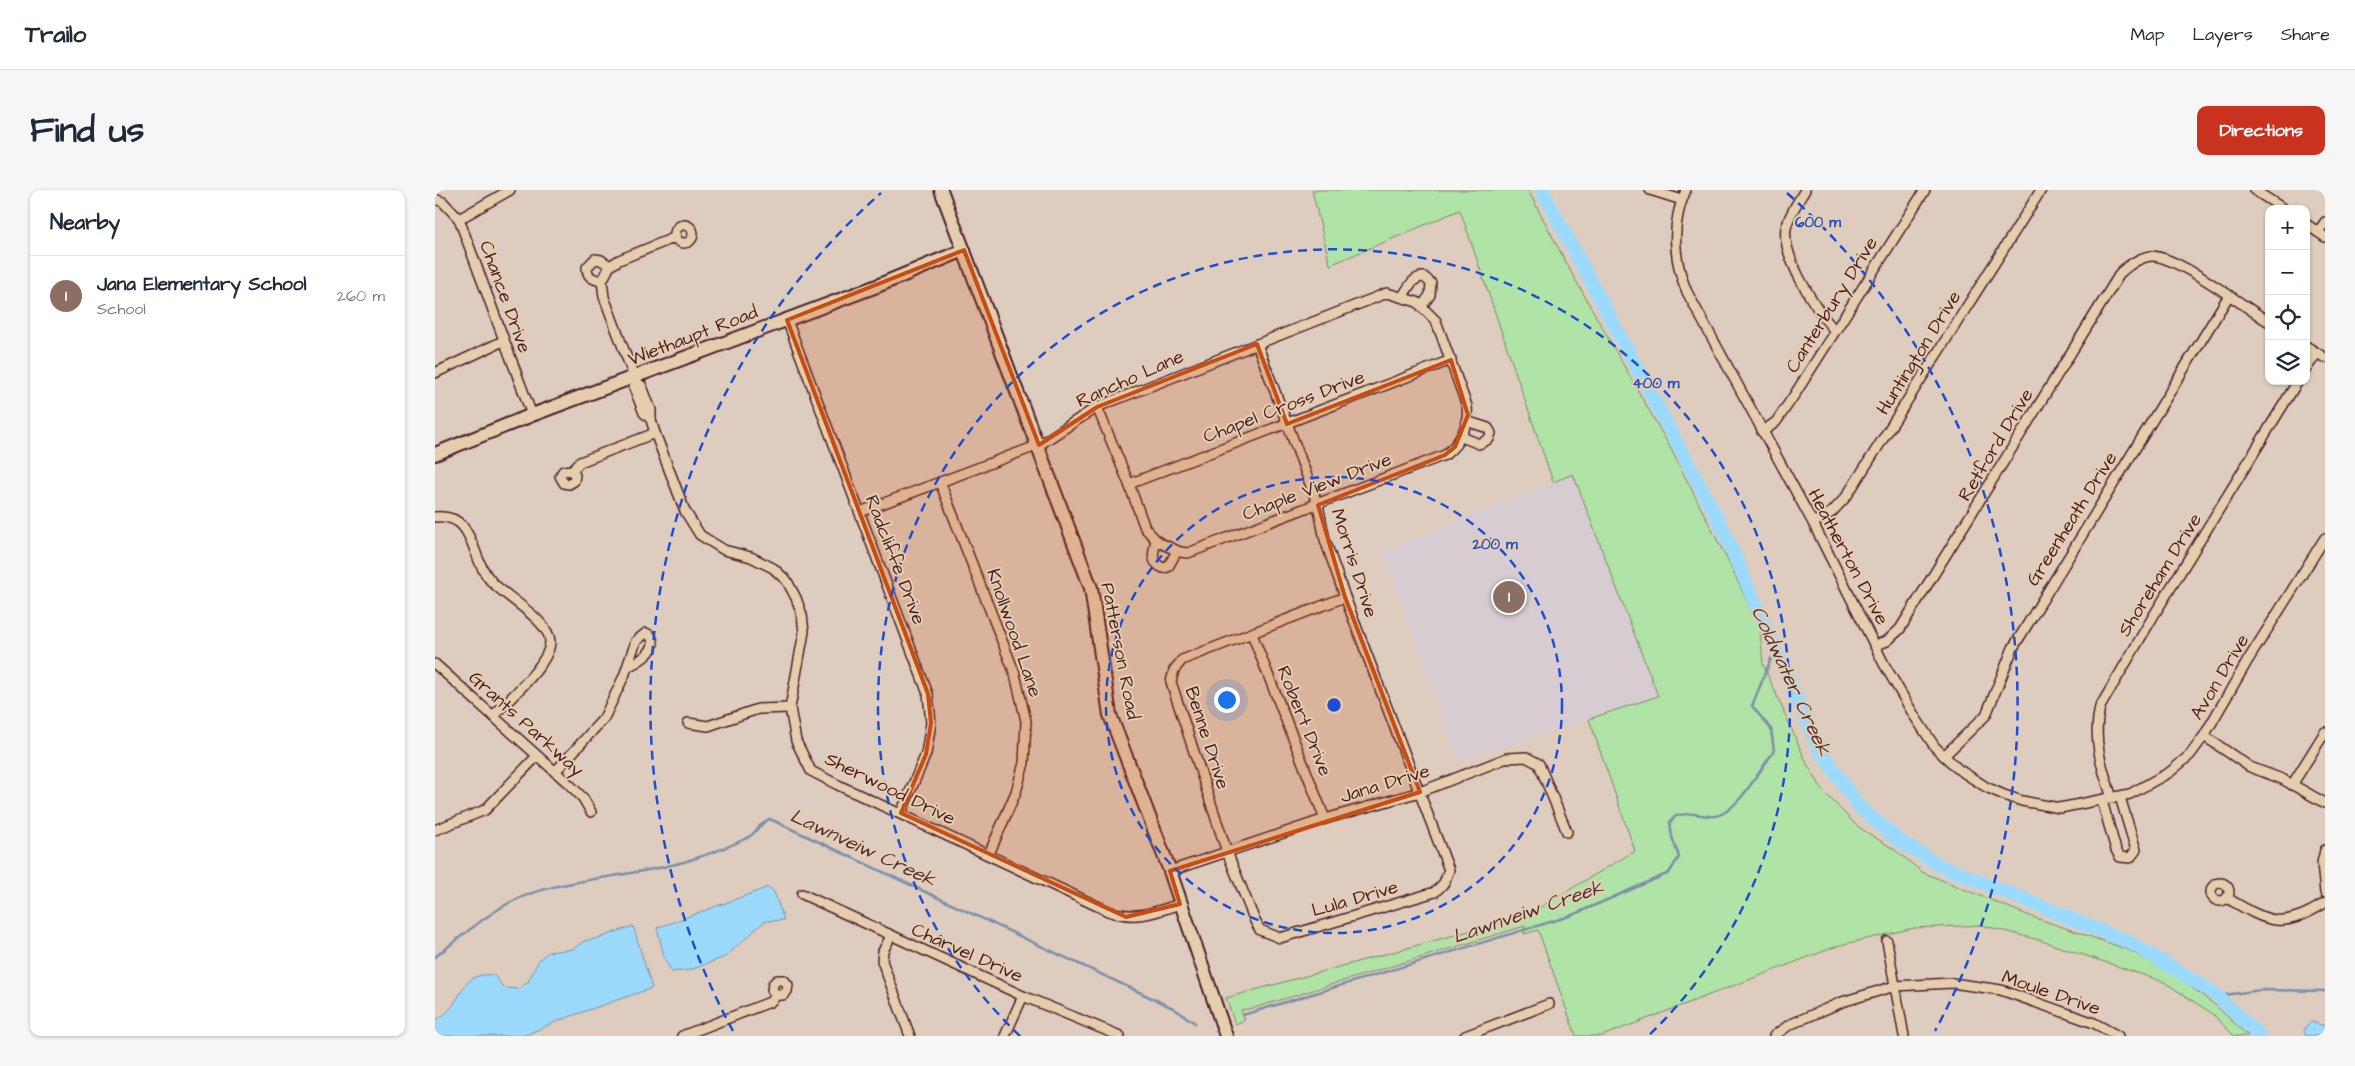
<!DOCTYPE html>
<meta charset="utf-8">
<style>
body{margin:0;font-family:"Architects Daughter",sans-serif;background:#f6f6f7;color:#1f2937}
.controls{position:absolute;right:15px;top:15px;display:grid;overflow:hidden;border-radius:10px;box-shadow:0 1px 4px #0004}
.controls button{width:45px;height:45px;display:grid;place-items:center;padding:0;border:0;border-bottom:1px solid #e0e1e3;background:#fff;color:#1f2937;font:25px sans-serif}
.you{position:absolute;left:791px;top:509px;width:18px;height:18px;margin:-12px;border:4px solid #fff;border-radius:50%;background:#1a73e8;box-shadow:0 0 0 8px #1a73e833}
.badge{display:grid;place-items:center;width:32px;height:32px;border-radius:50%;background:#c8321e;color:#fff;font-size:16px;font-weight:700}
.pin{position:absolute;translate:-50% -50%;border:2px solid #fff;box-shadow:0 1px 5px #0006}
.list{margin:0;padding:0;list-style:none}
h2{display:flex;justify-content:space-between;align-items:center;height:65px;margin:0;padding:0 20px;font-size:21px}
h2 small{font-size:16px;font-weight:400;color:#747a83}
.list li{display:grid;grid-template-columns:32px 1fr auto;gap:15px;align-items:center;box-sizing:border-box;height:80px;padding:0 20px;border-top:1px solid #e0e1e3}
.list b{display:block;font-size:19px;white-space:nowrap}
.list p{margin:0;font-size:16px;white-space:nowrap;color:#747a83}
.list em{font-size:16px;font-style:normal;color:#747a83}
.icon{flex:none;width:28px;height:28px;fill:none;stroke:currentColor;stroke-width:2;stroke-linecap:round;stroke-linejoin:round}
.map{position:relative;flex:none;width:1890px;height:846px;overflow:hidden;border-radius:10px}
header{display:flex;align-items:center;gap:30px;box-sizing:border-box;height:70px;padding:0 25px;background:#fff;border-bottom:1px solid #e0e1e3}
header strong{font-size:24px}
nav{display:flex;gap:28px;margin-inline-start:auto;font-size:18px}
.intro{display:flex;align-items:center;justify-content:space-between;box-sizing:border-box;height:120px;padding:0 30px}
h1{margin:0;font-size:35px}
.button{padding:12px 22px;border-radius:10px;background:#c8321e;color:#fff;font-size:18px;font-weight:700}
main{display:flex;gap:30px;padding:0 30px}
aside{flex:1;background:#fff;border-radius:10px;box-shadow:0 1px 4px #0004}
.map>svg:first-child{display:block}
.built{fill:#d6ccd1}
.green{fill:#afe4a6;stroke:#7c8268}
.water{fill:#9cdafd;stroke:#7b8fa9}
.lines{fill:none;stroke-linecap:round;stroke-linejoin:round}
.stream{stroke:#7b8fa9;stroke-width:2.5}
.river{stroke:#9cdafd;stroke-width:14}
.street-casing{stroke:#4a1f2b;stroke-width:12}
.secondary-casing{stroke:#4a1f2b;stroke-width:16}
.street{stroke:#e5ceae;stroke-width:9}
.secondary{stroke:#e5ceae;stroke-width:12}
.marked{fill:#c84d12;fill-opacity:0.2;stroke:#c84d12;stroke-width:4;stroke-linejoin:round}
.ring{fill:none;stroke:#1d4ed8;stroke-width:2.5;stroke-dasharray:9 6}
.labels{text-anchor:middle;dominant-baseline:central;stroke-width:4;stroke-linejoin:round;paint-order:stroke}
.street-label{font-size:19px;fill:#4a1f2b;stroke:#e5ceae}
.water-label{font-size:20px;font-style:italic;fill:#523240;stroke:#e5ceae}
.centre{fill:#1d4ed8;stroke:#e5ceae;stroke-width:2.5}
.ring-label{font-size:15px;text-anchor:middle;font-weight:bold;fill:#1d4ed8;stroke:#e5ceae;stroke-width:4;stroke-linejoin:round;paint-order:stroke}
</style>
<header>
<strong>Trailo</strong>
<nav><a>Map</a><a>Layers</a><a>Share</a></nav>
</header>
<div class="intro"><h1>Find us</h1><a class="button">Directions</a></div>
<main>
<aside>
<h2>Nearby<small></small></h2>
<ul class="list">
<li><span class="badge" style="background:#8d6e63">1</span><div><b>Jana Elementary School</b><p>School</p></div><em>260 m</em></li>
</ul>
</aside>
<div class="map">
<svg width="1890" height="846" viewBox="0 0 1890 846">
<rect width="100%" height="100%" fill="#decdbe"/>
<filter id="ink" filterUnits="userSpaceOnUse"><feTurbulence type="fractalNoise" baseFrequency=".02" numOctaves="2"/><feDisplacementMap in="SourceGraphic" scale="10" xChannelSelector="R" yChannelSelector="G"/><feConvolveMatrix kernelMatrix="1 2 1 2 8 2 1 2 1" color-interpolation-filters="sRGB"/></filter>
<g filter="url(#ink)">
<polygon class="built" points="1138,284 1223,506 1023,571 947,360"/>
<polygon class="green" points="877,0 1093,0 1135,80 1237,261 1292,369 1325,438 1328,474 1372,574 1389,602 1422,636 1460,660 1487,682 1595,726 1694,760 1747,790 1780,815 1813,846 1799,846 1778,824 1729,792 1604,750 1546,735 1479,738 1405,755 1167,846 1141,846 1103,740 1089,744 1090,736 819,818 806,820 810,830 800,834 791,808 1092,725 1200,661 1154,529 1223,506 1138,284 1118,292 1025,20 895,75"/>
<g class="water">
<polygon points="334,697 339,702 349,730 330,731 290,767 255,780 237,782 230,770 222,738"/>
<path d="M 198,736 L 217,798 L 125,830 L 88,846 L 0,846 L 0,830 C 31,817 20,781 59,785 L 69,798 L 83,799 L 93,792 L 104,770 L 113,762 L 138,759 L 149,751 L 164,748 Z"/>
<polygon points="1876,832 1890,836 1890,846 1871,846 1869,841 1872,835"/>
</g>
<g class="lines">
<g class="stream">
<path d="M 0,767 C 24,749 46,728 74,713 C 122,687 200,688 255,670 C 271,665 296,656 312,648 C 321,644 325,632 335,629 L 738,818 L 760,833"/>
<polyline points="1782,806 1826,800 1890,801"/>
<path d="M 808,825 L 1135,726 L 1234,683 L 1244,667 L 1237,647 L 1235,632 L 1242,625 C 1248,625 1255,623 1261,624 C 1267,625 1274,627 1280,626 C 1302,623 1326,578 1339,561 L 1336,539 L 1317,516 L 1340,459"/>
</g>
<polyline class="river" points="1107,0 1288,339 1383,557 1425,618 1465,651 1504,675 1698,754 1779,803 1825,846"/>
<defs>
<g id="street">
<polyline points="1215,0 1247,10"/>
<path d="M 1251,0 C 1236,33 1238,69 1252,102 L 1378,333 L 1449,474 L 1480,527 L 1500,557 L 1523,579 L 1551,597 L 1569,605 L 1587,611 L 1625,618 L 1695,604 L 1735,582 L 1755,565 L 1769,546 L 1813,470 L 1890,348"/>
<path d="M 1370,0 C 1363,12 1354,24 1351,38 C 1346,66 1382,121 1400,141"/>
<polyline points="1819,0 1849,19"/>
<polyline points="0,9 8,12 24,29 97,225"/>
<polyline points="24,29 75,0"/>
<polyline points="1871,34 1890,47"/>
<circle cx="249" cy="44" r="9"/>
<polyline points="1883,42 1890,32"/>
<path d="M 167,91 C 157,89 152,87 152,77 L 160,69 L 166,70 L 175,76"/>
<path d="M 967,107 C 973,99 978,86 989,87 L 996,93 L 995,105 L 987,116"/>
<polyline points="352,130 493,504 496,533 491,564 466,623"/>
<polyline points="822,154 883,315 890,350 910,407 1014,680 1009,693 1000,702 845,748 825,740 820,731 792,662 736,492 739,480 747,470 910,407"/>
<polyline points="1871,156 1890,168"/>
<polyline points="1871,179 1882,163"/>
<polyline points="0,183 68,151"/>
<path d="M 201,192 L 207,196 L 216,220 L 216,230 L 220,243 L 250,321 L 265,345 L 289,360 L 316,367 L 338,378 L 352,391 L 361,408 L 367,425 L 369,442 L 355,518 L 361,551 L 376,581 L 403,595 L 673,721 C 701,730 718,723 745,714"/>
<polyline points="216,229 209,223 199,198 201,192 169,107 167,91 175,76 184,70 241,47"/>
<polyline points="1327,242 1341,232 1360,204 1490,0"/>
<polyline points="1027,247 1044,254 1054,249 1056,243 1053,238 1031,231"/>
<polyline points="137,280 140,285 139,291 134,294 129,293 125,286 128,281 137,280 145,272 220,243"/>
<polyline points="505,292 580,484 591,531 589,573 581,602 554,664"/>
<polyline points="694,294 1016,170"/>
<path d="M 425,322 L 604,255 L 662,217 L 952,103 L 982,112 L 1001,131 L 1032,216 C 1034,236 1025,253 1010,265 L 753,363 L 745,362 L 723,352 L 710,338 L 694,294 L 662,217"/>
<path d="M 0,327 C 42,323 34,369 57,392 C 70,406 114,431 115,451 C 116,473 74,509 59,525"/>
<polyline points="1378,333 1397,322 1411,307 1606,0"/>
<path d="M 721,350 C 718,363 715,372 728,378 L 733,377 L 742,361"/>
<polyline points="817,444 890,629"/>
<path d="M 1441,455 L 1452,451 L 1465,439 L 1686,82 C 1694,75 1704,67 1716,66 C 1741,65 1810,117 1834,132"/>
<polyline points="0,474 134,594 148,608 156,622"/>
<polyline points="253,533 273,536 323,519 355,518"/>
<polyline points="1769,546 1815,577 1847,589 1890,613"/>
<polyline points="1509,566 1551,525 1578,458 1793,107"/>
<path d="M 120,582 L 169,528 L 189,486 L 201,451 L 211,443 L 215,445 C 226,460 203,472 192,477"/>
<polyline points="1857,595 1890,542"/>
<path d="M 1677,608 C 1667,578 1657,549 1665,517 L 1719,425 L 1863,191"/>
<polyline points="1667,611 1681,660 1685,667 1695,668 1701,660 1685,607"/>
<polyline points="0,640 50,620 102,566"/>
<polyline points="1890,660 1887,673 1890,703"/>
<polyline points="735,681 890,629 985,602 1072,568 1091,567 1104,574 1132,642"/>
<circle cx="1785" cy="702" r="9"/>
<polyline points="367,704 588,806 685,846"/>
<path d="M 1792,708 C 1835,733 1846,740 1890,713"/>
<polyline points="456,746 448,761 447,771 475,846"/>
<polyline points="1452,751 1469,846"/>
<polyline points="247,846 335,812 342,805 348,805 352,801 353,795 349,790 342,790 338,794 337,800 342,805"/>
<polyline points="570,846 588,806"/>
<polyline points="1030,846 1114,814"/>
<polyline points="1339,846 1354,835 1407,812 1460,796 1517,793 1566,800 1659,833 1683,846"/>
</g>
<g id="secondary">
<polyline points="506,0 656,398 675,525 735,681 791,846"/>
<polyline points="0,264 97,225 442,96 529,60"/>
</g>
</defs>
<use href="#street" class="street-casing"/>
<use href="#secondary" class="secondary-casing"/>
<use href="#street" class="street"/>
<use href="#secondary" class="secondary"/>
</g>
</g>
<path class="marked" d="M 529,60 L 604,255 L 662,217 L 822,154 L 852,234 L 1016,170 L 1033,225 L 1020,257 L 1010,265 L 883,315 L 910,407 L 985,602 L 735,681 L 745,714 L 691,727 L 466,623 L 491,564 L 496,533 L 493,504 L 352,130 Z"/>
<g class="ring">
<circle cx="899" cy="515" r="228"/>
<path d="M585 846A456 456 0 1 1 1213 846"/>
<path d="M298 841A684 684 0 0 1 446 3M1352 3A684 684 0 0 1 1500 841"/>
</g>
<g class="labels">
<g class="street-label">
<text transform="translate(70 107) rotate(70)">Chance Drive</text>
<text transform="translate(1397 115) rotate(-58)">Canterbury Drive</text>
<text transform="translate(258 146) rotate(-21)">Wiethaupt Road</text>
<text transform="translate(1484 163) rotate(-58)">Huntington Drive</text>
<text transform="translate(695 189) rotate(-24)">Rancho Lane</text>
<text transform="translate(849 217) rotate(-21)">Chapel Cross Drive</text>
<text transform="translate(1561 255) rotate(-59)">Retford Drive</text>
<text transform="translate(882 297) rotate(-21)">Chaple View Drive</text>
<text transform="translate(1637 329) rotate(-58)">Greenheath Drive</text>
<text transform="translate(1413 367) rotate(62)">Heatherton Drive</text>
<text transform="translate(460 370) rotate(69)">Radcliffe Drive</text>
<text transform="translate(919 373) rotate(72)">Morris Drive</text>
<text transform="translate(1725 385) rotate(-58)">Shoreham Drive</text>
<text transform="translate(579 443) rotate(71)">Knollwood Lane</text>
<text transform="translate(685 461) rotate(79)">Patterson Road</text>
<text transform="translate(1785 487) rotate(-59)">Avon Drive</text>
<text transform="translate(869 531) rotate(68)">Robert Drive</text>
<text transform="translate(91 534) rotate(42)">Grants Parkway</text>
<text transform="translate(772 548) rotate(72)">Benne Drive</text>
<text transform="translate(950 594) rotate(-17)">Jana Drive</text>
<text transform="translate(455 599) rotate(26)">Sherwood Drive</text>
<text transform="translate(920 709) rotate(-16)">Lula Drive</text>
<text transform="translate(532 763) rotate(24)">Charvel Drive</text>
<text transform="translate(1616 803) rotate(19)">Moule Drive</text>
</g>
<g class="water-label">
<text transform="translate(1356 491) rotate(65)">Coldwater Creek</text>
<text transform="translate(428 658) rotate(25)">Lawnveiw Creek</text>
<text transform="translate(1093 722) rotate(-19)">Lawnveiw Creek</text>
</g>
</g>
<circle cx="899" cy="515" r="8" class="centre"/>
<g class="ring-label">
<text x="1383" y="37">600 m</text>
<text x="1221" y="198">400 m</text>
<text x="1060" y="359">200 m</text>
</g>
</svg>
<div class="controls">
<button>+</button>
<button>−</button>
<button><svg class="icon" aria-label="locate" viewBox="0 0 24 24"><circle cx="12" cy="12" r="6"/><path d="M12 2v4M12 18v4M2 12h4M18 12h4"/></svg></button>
<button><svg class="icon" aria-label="layers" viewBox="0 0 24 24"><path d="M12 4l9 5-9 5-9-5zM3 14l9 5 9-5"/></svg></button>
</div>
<div class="you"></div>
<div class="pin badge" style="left:1074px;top:407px;background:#8d6e63">1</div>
</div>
</main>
